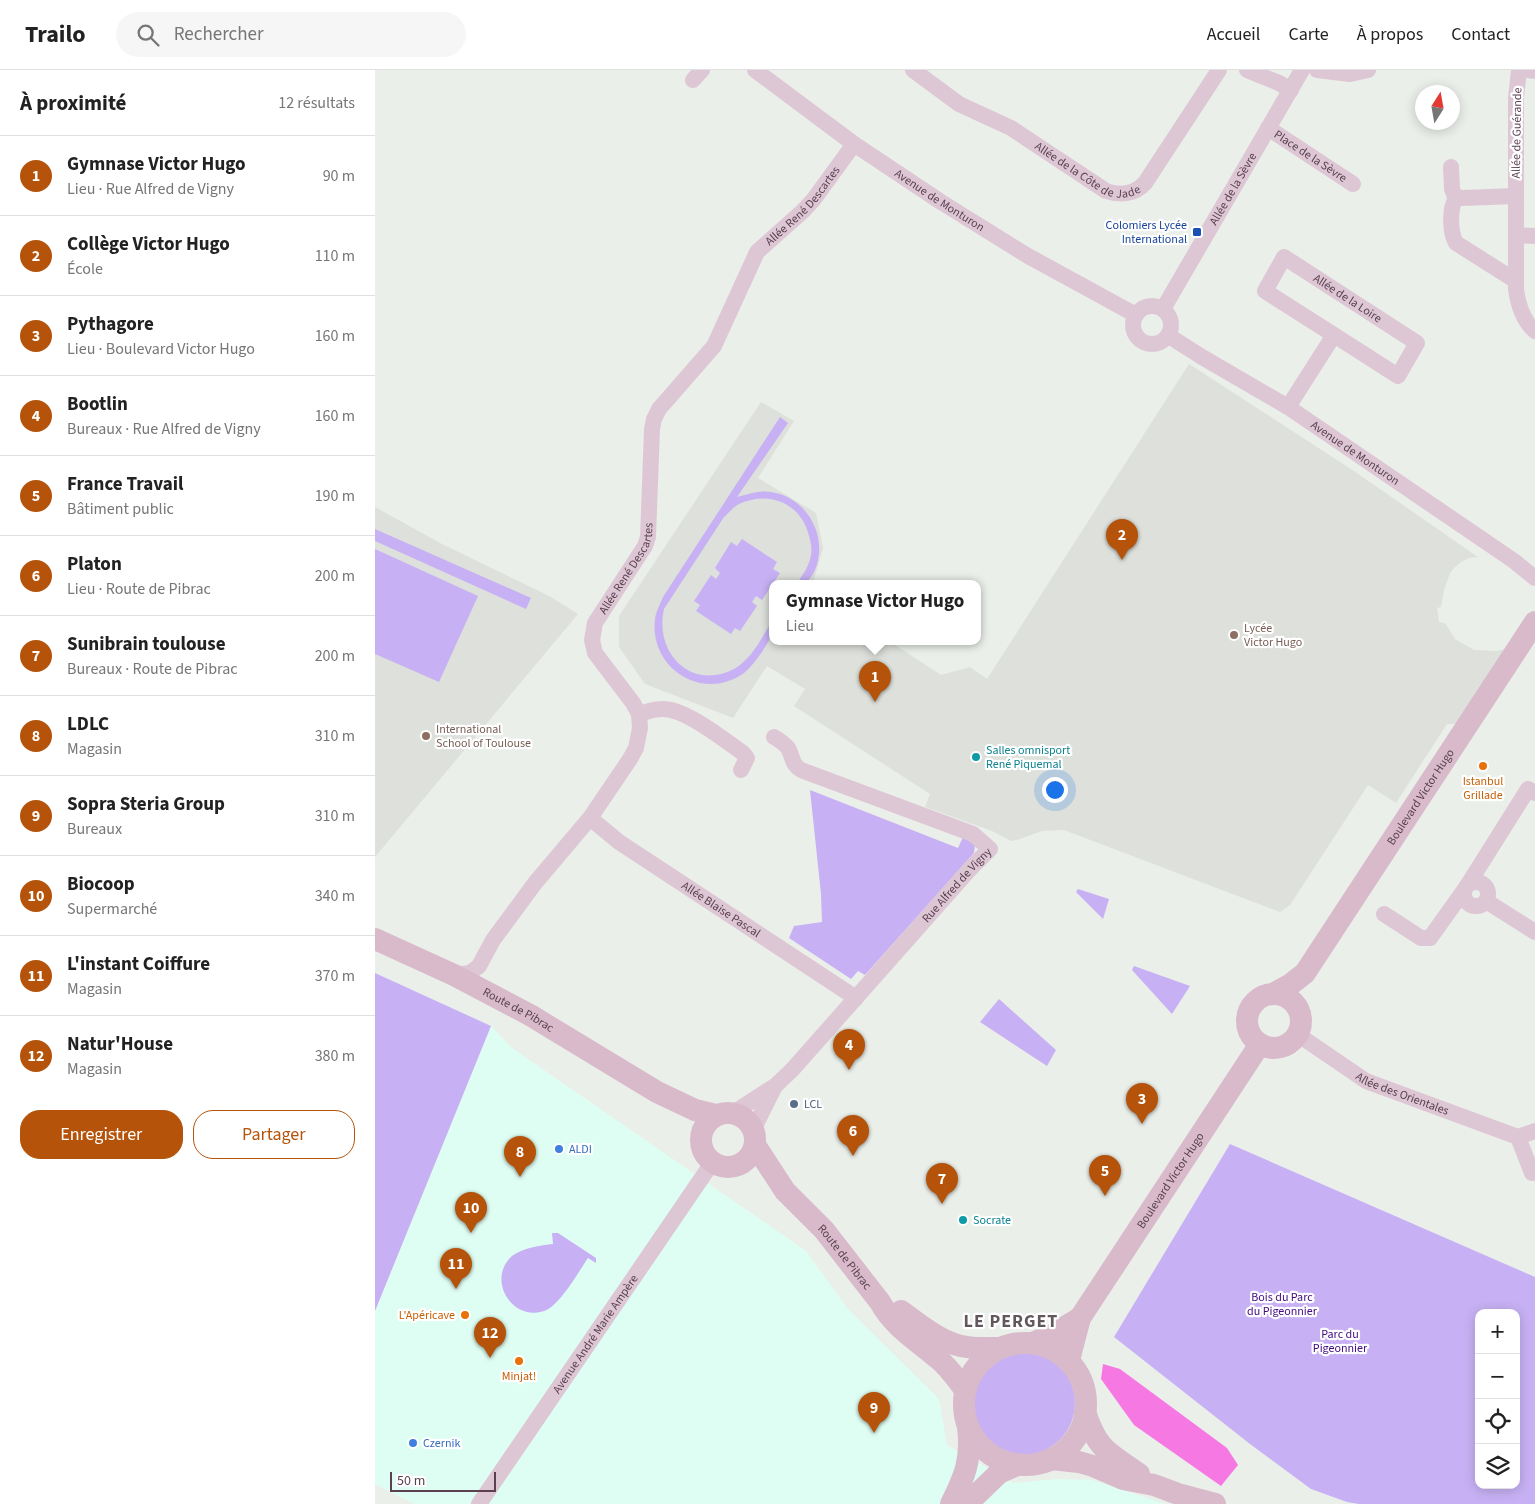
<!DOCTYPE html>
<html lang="fr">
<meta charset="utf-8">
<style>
body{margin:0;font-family:"Source Sans 3",sans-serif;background:#f6f6f6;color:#222}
.controls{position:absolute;right:15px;bottom:15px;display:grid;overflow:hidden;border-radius:10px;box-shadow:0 2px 12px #0003}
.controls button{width:45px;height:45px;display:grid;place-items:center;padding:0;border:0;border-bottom:1px solid #e0e0e0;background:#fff;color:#222;font:25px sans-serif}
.compass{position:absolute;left:1040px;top:15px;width:45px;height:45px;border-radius:50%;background:#fff;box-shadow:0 2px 12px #0003;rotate:11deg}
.scale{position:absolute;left:15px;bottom:12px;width:106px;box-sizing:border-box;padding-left:5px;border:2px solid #5b4150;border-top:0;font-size:14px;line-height:18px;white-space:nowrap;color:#5b4150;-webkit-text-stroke:4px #fff;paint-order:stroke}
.you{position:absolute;left:679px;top:719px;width:18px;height:18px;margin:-12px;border:4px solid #fff;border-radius:50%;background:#1a73e8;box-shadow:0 0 0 8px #1a73e833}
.badge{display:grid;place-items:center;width:32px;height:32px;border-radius:50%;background:#b45309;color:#fff;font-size:16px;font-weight:700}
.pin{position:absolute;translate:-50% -41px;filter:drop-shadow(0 1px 2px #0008)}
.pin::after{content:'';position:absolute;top:26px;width:18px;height:15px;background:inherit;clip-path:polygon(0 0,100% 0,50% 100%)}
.popup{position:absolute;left:394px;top:510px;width:212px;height:65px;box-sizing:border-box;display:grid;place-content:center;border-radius:10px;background:#fff;filter:drop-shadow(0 1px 4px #0005);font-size:16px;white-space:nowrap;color:#767676}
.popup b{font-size:19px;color:#222}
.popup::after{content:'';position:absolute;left:50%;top:100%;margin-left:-10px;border:10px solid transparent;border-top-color:#fff}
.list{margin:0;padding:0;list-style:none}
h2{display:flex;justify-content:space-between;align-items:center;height:65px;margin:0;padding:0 20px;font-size:21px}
h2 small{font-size:16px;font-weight:400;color:#767676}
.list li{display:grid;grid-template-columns:32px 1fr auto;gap:15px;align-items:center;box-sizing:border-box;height:80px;padding:0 20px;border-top:1px solid #e0e0e0}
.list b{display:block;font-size:19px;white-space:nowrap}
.list p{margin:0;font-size:16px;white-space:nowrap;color:#767676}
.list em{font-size:16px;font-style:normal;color:#767676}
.actions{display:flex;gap:10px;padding:15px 20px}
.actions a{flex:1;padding:11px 0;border:1px solid #b45309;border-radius:20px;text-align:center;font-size:18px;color:#b45309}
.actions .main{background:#b45309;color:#fff}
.icon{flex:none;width:28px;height:28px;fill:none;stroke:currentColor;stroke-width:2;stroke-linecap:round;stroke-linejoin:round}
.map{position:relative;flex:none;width:1160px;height:1434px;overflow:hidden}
header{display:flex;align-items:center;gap:30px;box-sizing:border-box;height:70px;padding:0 25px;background:#fff;border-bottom:1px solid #e0e0e0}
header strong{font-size:24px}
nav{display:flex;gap:28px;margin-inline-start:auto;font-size:18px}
.search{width:350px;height:45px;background:#f6f6f6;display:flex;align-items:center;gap:12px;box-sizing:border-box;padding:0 18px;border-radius:28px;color:#767676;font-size:19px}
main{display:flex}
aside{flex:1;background:#fff}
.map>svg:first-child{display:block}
.commercial{fill:#dffef3}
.education{fill:#dde0db}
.green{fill:#c7b1f4;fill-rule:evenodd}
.water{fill:#f679e3}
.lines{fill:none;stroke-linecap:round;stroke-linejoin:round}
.street{stroke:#dec7d4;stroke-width:16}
.secondary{stroke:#d8baca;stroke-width:22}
.transit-dot{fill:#1a4fb4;stroke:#fff;stroke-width:2}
.education-dot{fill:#8d6e63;stroke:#fff;stroke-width:2}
.culture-dot{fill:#0f9aa8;stroke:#fff;stroke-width:2}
.food-dot{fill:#e8710a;stroke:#fff;stroke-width:2}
.service-dot{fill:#5c6f8a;stroke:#fff;stroke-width:2}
.shop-dot{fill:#3f7fe0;stroke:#fff;stroke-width:2}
.labels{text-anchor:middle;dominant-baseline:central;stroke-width:4.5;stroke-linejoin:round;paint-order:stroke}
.street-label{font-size:12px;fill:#5b4150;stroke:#fff}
.transit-label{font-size:12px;fill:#164399;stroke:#fff;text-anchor:end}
.education-label{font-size:12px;fill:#785e54;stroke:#fff;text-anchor:start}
.culture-label{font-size:12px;fill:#0d838f;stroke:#fff;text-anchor:start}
.food-label{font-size:12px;fill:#c56008;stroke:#fff}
.service-label{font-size:12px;fill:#4e5e75;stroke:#fff;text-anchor:start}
.shop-label{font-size:12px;fill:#366cbe;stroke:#fff;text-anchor:start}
.park-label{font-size:12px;fill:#400b83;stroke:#fff}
.district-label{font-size:18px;font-weight:bold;letter-spacing:1px;fill:#61575c;stroke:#fff}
</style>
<header>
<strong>Trailo</strong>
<div class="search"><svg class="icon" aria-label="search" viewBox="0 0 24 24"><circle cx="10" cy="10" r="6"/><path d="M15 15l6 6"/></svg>Rechercher</div>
<nav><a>Accueil</a><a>Carte</a><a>À propos</a><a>Contact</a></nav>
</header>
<main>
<aside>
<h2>À proximité<small>12 résultats</small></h2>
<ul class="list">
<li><span class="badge">1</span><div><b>Gymnase Victor Hugo</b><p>Lieu · Rue Alfred de Vigny</p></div><em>90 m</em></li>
<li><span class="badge">2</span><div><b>Collège Victor Hugo</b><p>École</p></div><em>110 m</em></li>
<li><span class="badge">3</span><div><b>Pythagore</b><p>Lieu · Boulevard Victor Hugo</p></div><em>160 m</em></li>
<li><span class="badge">4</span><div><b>Bootlin</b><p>Bureaux · Rue Alfred de Vigny</p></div><em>160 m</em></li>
<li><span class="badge">5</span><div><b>France Travail</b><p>Bâtiment public</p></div><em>190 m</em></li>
<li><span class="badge">6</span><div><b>Platon</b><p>Lieu · Route de Pibrac</p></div><em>200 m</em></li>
<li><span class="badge">7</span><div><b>Sunibrain toulouse</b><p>Bureaux · Route de Pibrac</p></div><em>200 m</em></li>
<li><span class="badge">8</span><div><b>LDLC</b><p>Magasin</p></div><em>310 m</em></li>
<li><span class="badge">9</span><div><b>Sopra Steria Group</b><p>Bureaux</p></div><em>310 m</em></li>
<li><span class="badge">10</span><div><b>Biocoop</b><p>Supermarché</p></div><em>340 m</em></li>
<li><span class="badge">11</span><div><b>L'instant Coiffure</b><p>Magasin</p></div><em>370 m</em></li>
<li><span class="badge">12</span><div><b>Natur'House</b><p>Magasin</p></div><em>380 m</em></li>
</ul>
<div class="actions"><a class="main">Enregistrer</a><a>Partager</a></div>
</aside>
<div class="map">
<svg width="1160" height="1434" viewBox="0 0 1160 1434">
<rect width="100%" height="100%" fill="#ebefea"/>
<polygon class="commercial" points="116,956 137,978 431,1181 472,1238 564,1329 572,1375 638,1413 682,1409 717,1410 790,1434 39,1434 0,1414 0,1241"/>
<g class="education">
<polygon points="814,294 976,399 1103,487 1094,488 1086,492 1080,497 1075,503 1069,520 1066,537 1062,538 1064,552 1070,553 1080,569 1099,580 1121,581 1131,579 1083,654 1072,654 1021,733 993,715 915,835 905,842 689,760 667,761 642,770 636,771 617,761 550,737 555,724 419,636 430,619 392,596 358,648 270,614 244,577 244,546 386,332 419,351 383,408 441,443 448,478 438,513 398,513 398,571 514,571 566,605 595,597 612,609"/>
<polygon points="0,437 67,474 176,527 203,544 0,787"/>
</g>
<g class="green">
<path d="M 405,347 L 413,353 L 362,427 C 373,424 384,420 396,422 C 432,427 454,467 440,500 C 438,505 434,509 431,513 L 422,513 C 428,505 434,496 436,485 C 437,479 436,472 434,466 C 426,433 394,420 364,434 C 358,437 354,443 349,447 L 289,539 C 279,583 316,621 359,599 C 377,589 387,567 397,551 C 398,567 395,569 387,582 C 381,590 374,600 366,605 C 325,631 274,597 280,549 C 281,542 285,534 288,527 Z"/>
<polygon points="0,459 156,528 151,539 0,471"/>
<polygon points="367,469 402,492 398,499 405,503 387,530 381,526 377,532 382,536 365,561 360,558 356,564 321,541 325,535 319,531 336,505 341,509 345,503 340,498 356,472 362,476"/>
<polygon points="0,479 103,526 64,612 0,584"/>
<polygon points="435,720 583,778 588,767 600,775 599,783 490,905 483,901 476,909 414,868 419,856 447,852 446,824"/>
<polygon points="703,819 734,829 728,849 701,822"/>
<polygon points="759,896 815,916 797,944 757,900"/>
<polygon points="0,903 116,956 0,1241"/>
<polygon points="624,929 681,980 672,996 605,952"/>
<path d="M 855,1074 L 1160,1207 L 1160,1434 L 984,1434 L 972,1432 L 936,1419 L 875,1374 L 739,1267 ZM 1104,1243 L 1141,1243 L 1141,1415 L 1104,1415 Z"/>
<path d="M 177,1163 L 183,1163 L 221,1188 L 221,1193 L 213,1188 C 204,1201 184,1237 169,1241 C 137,1252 111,1209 137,1186 C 147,1178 166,1175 178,1174 Z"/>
<circle cx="648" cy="1333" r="52"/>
</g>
<polygon class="water" points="728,1294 745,1299 852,1378 863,1395 846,1416 759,1355 726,1309"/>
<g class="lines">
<g class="street">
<path id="s1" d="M 380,0 L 479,74 L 566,132 L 653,186 L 761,245"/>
<path id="s2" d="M 538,0 L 584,34 L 636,58 L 731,121 C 746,126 760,124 770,113 L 844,0"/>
<polyline points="872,0 904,13 916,20"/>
<polyline points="942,0 975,4 993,0"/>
<path d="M 1144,0 L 1141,28 L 1141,219 C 1143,234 1148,251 1160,261"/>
<polyline points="1153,0 1160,1"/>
<polyline points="318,10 327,0"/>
<path id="s3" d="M 893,58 L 978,114"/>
<polyline points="1076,97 1077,119 1081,129"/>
<path d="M 1141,126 L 1086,128 L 1081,129 C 1074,138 1075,163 1081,173 L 1141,211"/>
<polyline points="1141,165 1160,166"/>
<circle cx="777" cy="255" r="19"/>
<path id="s4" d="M 788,239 L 927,0"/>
<path id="s5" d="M 794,266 L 827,287 L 913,337 L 1139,491 L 1160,508"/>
<path id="s6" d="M 913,337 L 959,265 L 890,221 L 909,187 L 1042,273 L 1023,306 L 959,265"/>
<path d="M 264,644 C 271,642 279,639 287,639 C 310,638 349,670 368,683 L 372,688 L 366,700"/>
<path id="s7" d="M 215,748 L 244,772 L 481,928"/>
<circle cx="1101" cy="824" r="12"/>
<polyline points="1092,816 1153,719 1160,723"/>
<polyline points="1111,831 1160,862"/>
<polyline points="1009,844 1046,868 1055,868 1090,819"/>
<path id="s8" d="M 79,905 L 95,903 L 104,896 L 118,870 L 160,813 L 215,748 L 255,689 L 261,678 L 265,658 L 264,644 L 258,633 L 220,583 L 217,570 L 220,553 L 270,476 L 273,467 L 277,359 L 279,349 L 284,339 L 339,276 L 382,182 L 428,141 L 439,129 L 479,74"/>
<path id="s9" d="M 922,964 L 991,1011 L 1143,1067"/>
<path id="s10" d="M 358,1043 L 400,1016 L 417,1000 L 595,799 L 615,779 L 598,764 L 426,700 C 416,694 418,686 413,678 C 409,673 404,670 399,667"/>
<polyline points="378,1060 400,1016"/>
<polyline points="1143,1067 1157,1103 1160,1101"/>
<polyline points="1143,1067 1160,1061"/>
<path id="s11" d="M 104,1434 L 337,1093"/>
</g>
<g class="secondary">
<path id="s12" d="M 0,869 L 79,905 L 155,945 L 282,1022 L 320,1040 L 341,1045"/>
<path id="s13" d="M 898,924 L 916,914 L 930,903 L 1160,552"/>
<circle cx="899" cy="951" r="27"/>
<circle cx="353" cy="1070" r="27"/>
<path id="s14" d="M 380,1075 L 410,1121 L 449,1160 L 505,1232 C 518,1256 541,1270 561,1287 C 573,1296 581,1308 590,1320"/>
<path d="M 526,1241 C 544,1254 564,1271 586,1276 C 599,1279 612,1278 625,1278"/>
<polyline points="658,1273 677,1265 705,1248"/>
<circle cx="650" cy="1334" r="61"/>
<path id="s15" d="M 694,1290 L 705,1248 L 885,974"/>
<path d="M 710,1342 C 723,1381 733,1382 764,1404"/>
<polyline points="676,1389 704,1392 718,1396 748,1409 779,1415 806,1425 840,1434"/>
<path d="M 576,1434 C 590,1406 597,1389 593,1357"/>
<polyline points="592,1434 624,1403 644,1394"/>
</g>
</g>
<rect class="transit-dot" x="817" y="157" width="10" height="10" rx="2.5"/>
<g class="education-dot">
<circle cx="859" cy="565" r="5"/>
<circle cx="51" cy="666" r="5"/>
</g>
<g class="culture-dot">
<circle cx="601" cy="687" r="5"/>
<circle cx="588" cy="1150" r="5"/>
</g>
<g class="food-dot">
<circle cx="1108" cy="696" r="5"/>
<circle cx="90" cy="1245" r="5"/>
<circle cx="144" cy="1291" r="5"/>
</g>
<circle class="service-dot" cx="419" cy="1034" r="5"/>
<g class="shop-dot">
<circle cx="184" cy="1079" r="5"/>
<circle cx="38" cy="1373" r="5"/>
</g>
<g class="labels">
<g class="street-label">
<text transform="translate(1142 63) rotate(-89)">Allée de Guérande</text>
<text stroke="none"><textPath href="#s3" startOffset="51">Place de la Sèvre</textPath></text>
<text stroke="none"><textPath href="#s2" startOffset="204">Allée de la Côte de Jade</textPath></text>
<text stroke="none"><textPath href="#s4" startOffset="139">Allée de la Sèvre</textPath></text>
<text stroke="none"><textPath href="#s1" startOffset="226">Avenue de Monturon</textPath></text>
<text stroke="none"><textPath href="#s8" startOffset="920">Allée René Descartes</textPath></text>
<text stroke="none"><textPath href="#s6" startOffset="282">Allée de la Loire</textPath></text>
<text stroke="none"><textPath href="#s5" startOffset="220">Avenue de Monturon</textPath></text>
<text stroke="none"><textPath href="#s8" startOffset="501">Allée René Descartes</textPath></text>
<text stroke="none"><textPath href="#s13" startOffset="249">Boulevard Victor Hugo</textPath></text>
<text stroke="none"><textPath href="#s10" startOffset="321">Rue Alfred de Vigny</textPath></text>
<text stroke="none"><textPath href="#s7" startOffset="160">Allée Blaise Pascal</textPath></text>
<text stroke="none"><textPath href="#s12" startOffset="160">Route de Pibrac</textPath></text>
<text stroke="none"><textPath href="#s9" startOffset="122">Allée des Orientales</textPath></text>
<text stroke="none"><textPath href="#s15" startOffset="208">Boulevard Victor Hugo</textPath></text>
<text stroke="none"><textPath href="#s14" startOffset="144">Route de Pibrac</textPath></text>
<text stroke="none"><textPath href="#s11" startOffset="206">Avenue André Marie Ampère</textPath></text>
</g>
<g class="transit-label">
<text x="812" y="155">Colomiers Lycée<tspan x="812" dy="14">International</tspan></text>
</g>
<g class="education-label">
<text x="869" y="558">Lycée<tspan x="869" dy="14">Victor Hugo</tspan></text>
<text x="61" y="659">International<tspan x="61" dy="14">School of Toulouse</tspan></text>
</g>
<g class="culture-label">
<text x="611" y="680">Salles omnisport<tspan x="611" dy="14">René Piquemal</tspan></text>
<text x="598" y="1150">Socrate</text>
</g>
<g class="food-label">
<text x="1108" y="711">Istanbul<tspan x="1108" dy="14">Grillade</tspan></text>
<text x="80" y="1245" text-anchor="end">L'Apéricave</text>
<text x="144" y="1306">Minjat!</text>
</g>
<g class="service-label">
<text x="429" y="1034">LCL</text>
</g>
<g class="shop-label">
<text x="194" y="1079">ALDI</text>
<text x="48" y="1373">Czernik</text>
</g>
<g class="park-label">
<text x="907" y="1227">Bois du Parc<tspan x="907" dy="14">du Pigeonnier</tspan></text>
<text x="965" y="1264">Parc du<tspan x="965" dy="14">Pigeonnier</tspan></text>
</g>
<g class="district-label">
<text x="636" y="1251">LE PERGET</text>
</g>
</g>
</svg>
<div class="controls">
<button>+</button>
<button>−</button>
<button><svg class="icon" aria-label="locate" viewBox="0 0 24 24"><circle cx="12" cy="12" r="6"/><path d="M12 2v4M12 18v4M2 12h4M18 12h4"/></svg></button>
<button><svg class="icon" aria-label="layers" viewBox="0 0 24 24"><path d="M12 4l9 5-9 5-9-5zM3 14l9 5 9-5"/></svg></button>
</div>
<svg class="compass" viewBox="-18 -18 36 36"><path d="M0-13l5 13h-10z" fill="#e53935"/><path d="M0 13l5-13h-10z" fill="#767676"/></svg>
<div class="scale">50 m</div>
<div class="you"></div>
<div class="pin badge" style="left:500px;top:632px">1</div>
<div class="popup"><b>Gymnase Victor Hugo</b>Lieu</div>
<div class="pin badge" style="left:747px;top:490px">2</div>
<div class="pin badge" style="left:767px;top:1054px">3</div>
<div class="pin badge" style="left:474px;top:1000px">4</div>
<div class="pin badge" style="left:730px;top:1126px">5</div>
<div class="pin badge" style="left:478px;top:1086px">6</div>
<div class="pin badge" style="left:567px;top:1134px">7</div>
<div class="pin badge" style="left:145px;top:1107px">8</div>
<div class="pin badge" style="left:499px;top:1363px">9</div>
<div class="pin badge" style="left:96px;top:1163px">10</div>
<div class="pin badge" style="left:81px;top:1219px">11</div>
<div class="pin badge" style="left:115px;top:1288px">12</div>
</div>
</main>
